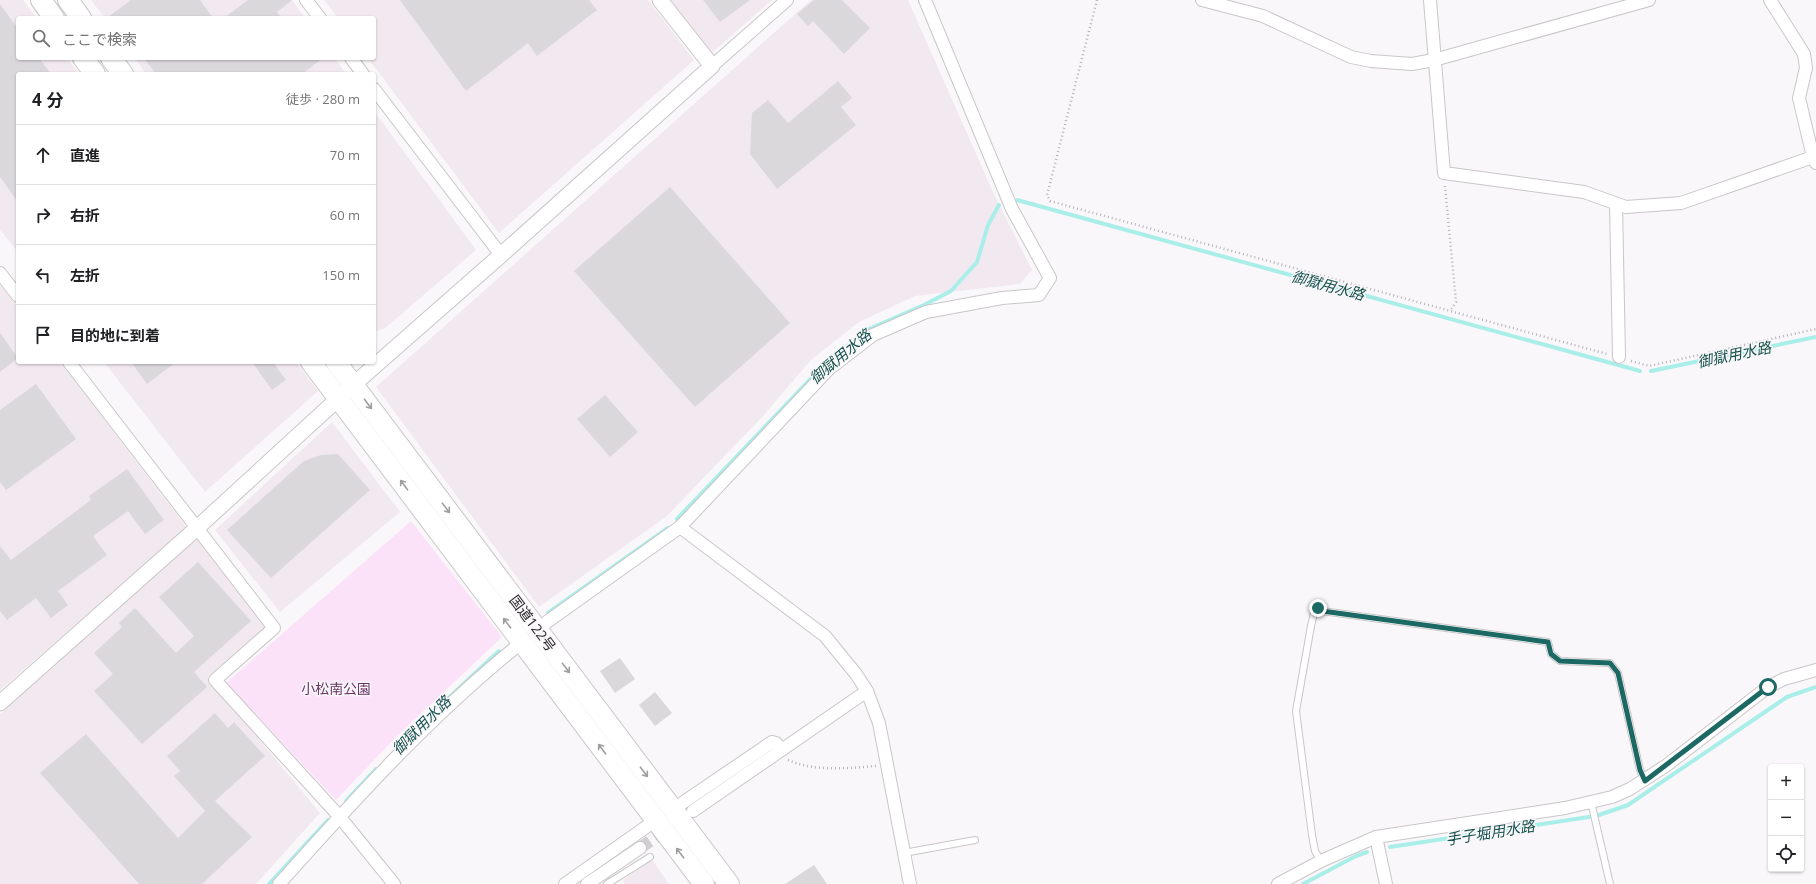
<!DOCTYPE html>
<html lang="ja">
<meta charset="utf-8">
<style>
body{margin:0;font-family:"Open Sans","Noto Sans JP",sans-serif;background:#f6f6f6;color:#202124}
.controls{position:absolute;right:12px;bottom:12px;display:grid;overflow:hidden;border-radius:4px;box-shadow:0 1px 3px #0004}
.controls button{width:36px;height:36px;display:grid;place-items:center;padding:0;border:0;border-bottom:1px solid #e0e0e0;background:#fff;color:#202124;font:20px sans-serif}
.stop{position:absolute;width:12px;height:12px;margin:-9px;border:3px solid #1c6864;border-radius:50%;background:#fff}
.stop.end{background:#1c6864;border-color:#fff;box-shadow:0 1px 4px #0008}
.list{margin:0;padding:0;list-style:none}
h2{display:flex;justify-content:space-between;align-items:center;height:52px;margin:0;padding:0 16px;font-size:17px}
h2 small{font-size:13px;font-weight:400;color:#757577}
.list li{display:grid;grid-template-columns:26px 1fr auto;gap:12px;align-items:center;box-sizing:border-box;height:60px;padding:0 16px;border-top:1px solid #e0e0e0}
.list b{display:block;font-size:15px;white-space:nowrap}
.list em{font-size:13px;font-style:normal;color:#757577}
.icon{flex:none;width:22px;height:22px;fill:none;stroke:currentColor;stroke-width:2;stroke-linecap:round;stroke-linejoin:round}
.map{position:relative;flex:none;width:1816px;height:884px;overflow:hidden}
.search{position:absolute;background:#fff;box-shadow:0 1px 3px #0004;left:16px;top:16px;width:360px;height:44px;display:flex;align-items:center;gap:10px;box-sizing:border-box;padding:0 14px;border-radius:4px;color:#757577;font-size:15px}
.panel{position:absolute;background:#fff;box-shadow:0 1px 3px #0004;left:16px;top:72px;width:360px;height:292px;border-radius:4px}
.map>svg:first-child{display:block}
.built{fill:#f2e8f0}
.green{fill:#fbe2f8}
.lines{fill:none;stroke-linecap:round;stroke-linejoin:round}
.stream{stroke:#a9eee8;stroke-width:4}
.building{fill:#dbd8db}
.minor-tunnel{stroke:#d1ced1;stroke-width:12;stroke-dasharray:12 6;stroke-linecap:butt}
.service-casing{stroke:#c9c6c8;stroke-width:8}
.minor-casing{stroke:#c9c6c8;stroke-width:14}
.tertiary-casing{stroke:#c9c6c8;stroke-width:17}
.trunk-casing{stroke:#c9c6c8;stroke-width:22}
.path{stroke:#b5b3b5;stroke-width:2.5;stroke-dasharray:1 3;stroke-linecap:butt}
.service{stroke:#fff;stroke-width:6}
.minor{stroke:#fff;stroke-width:12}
.tertiary{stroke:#fff;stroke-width:15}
.trunk{stroke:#fff;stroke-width:20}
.oneway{stroke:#a09fa0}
.route{stroke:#1c6864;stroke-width:5}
.labels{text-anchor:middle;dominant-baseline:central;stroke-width:3;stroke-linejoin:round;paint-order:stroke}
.street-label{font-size:14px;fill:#2b2a2b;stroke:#faf7fa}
.park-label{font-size:14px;fill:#683565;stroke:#faf7fa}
.water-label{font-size:15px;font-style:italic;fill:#16524e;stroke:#faf7fa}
</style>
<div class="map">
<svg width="1816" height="884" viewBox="0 0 1816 884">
<rect width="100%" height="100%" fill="#faf7fa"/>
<g class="built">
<polygon points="0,0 23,0 36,18 18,18 18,58 67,58 79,74 18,74 18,252 0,230"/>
<polygon points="91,0 292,0 305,18 105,18"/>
<polygon points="324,0 648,0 694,60 499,233 368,58 374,58 374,18 338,18"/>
<polygon points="671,0 772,0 712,53"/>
<polygon points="811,0 908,0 993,192 1032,270 1020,284 915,296 859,322 811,360 763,416 667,516 539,607 376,387"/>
<polygon points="135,58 335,58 346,74 146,74"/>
<polygon points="374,111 476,250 384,329 374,331"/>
<polygon points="0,285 18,308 18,362 60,362 187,528 0,690"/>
<polygon points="104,362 296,362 318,391 205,492"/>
<polygon points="332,422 400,512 280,612 215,530"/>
<polygon points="196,534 265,627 208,677 320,813 256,884 0,884 0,714"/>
<polygon points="652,860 669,884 625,884 623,880"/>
</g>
<polygon class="green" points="411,521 502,637 396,737 336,800 226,683"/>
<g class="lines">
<g class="stream">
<polyline points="1017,200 1640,371"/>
<polyline points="1651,371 1816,337"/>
<polyline points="677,519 825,364 869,329 924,305 951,291 977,262 988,225 999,205"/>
<polyline points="548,613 668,528"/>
<polyline points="426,719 499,651"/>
<polyline points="346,801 376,769"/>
<polyline points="1599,815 1628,805 1787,697 1816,687"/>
<polyline points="1390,847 1589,817"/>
<polyline points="269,884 328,820"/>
<polyline points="1303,884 1356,856 1367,852"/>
</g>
</g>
<g class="building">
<polygon points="131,0 200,0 213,18 107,18"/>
<polygon points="248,0 292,0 277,12 282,18 224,18"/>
<polygon points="400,0 589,0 597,10 537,56 528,43 466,91"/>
<polygon points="703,0 750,0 720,22"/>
<polygon points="814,0 842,0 870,28 844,54 813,21 808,26 797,14"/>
<polygon points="0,4 18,29 18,58 39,58 51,74 18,74 18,202 0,177"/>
<polygon points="144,58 323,58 302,74 156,74"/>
<polygon points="838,81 852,98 841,107 856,125 777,189 750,154 752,113 768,100 788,123"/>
<polygon points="670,187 790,323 695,407 574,271"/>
<polygon points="0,333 18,358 0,372"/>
<polygon points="131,362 176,362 147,384"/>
<polygon points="252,362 273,362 286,380 272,390"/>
<polygon points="36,384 76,439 6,490 0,482 0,410"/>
<polygon points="605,395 638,432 610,457 577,419"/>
<polygon points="338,454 370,490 271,578 227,530 304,461 321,455"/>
<polygon points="127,469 164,520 145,534 128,511 93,536 107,555 58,591 68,605 51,618 36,598 7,620 0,611 0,546 11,560 91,500 89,496"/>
<polygon points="198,562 251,621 194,672 207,687 142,744 94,691 113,674 94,653 122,627 119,623 135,608 176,653 194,636 159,597"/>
<polygon points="620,658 635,679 615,693 600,671"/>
<polygon points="655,692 672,713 655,726 639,705"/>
<polygon points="215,713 228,728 234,722 265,756 215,801 252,837 202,884 139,884 40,773 86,734 178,838 205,811 174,776 180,771 167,756"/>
<polygon points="814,865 827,884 785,884"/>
</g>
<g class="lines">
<polyline class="minor-tunnel" points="640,848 669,828"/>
<defs>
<g id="service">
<polyline points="1591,802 1610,884"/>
<polyline points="904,853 975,840"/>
<polyline points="1321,861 1315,851 1312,835 1296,711 1311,626 1314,613 1318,608 1322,611 1540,641 1548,642 1551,654 1560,661 1610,663 1618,673 1640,770 1645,781"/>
<polyline points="607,884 650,857"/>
</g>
<g id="minor">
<polyline points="306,0 320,18"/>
<polyline points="1202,0 1263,16 1351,57 1371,61 1412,64 1434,60 1649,0"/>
<polyline points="1430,0 1444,173 1584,192 1626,207 1681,203 1813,157"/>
<polyline points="1770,0 1804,54 1806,68 1799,98 1813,157 1816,163"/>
<polyline points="351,58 363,74"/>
<polyline points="712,66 787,0"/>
<polyline points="374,89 501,255"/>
<polyline points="1616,204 1619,357"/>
<polyline points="0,273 18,296"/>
<polyline points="69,362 274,628 215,680 339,816 394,884"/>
<polyline points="680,527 829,369 873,335 926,312 1002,298 1039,295 1050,278 1012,209 925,0"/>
<polyline points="537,629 680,527 825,636 856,674 867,691 879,723 910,884"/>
<polyline points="672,810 772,742 776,743 781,749"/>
<polyline points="693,811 867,691"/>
<polyline points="1376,837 1386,884"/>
<path d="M 279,884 C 355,799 432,714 521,643"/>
<polyline points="565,884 656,820"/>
<polyline points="587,884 640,848"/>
<polyline points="1278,884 1321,861 1376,837 1565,808 1612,797 1630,789 1667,765 1768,687 1784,679 1816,670"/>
</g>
<polyline id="tertiary" points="0,703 197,528 353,385 501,255 712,66 660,0"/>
<g id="trunk">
<polyline points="41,0 54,18"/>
<polyline points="68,0 81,18"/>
<polyline points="83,58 95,74"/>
<polyline points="111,58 123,74"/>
<polyline points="311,362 704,884"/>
<polyline points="336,362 729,884"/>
</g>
</defs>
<use href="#service" class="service-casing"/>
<use href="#minor" class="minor-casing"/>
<use href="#tertiary" class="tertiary-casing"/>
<use href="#trunk" class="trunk-casing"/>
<g class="path">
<polyline points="1097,0 1047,195 1050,201 1607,354"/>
<polyline points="1445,186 1456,302 1450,311"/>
<polyline points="1631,361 1649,366 1816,329"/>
<path d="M 788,760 C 815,772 847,768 876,766"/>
</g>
<use href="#service" class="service"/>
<use href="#minor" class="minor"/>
<use href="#tertiary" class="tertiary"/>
<use href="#trunk" class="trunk"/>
</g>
<defs><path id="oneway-shaft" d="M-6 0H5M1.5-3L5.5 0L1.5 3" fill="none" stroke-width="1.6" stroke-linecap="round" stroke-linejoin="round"/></defs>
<g class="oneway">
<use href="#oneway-shaft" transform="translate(368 404) rotate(53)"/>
<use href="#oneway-shaft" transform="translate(404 485) rotate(-127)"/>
<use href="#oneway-shaft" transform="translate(446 508) rotate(53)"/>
<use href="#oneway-shaft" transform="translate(507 623) rotate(-127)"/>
<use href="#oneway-shaft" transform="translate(566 668) rotate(53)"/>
<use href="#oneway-shaft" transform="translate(602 749) rotate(-127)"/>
<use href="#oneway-shaft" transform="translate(644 772) rotate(53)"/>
<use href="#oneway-shaft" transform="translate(680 853) rotate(-127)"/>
</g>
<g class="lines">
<polyline class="route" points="1318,608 1322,611 1540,641 1548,642 1551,654 1560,661 1610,663 1618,673 1640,770 1645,781 1768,687"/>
</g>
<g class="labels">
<g class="street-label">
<text transform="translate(533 623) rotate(53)">国道122号</text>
</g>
<g class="park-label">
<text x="336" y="688">小松南公園</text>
</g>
<g class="water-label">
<text transform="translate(1328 285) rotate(15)">御獄用水路</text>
<text transform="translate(1734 354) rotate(-12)">御獄用水路</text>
<text transform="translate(840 356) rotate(-40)">御獄用水路</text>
<text transform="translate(421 725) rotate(-45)">御獄用水路</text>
<text transform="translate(1490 832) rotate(-9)">手子堀用水路</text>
</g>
</g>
</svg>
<div class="controls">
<button>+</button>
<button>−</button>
<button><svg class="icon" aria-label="locate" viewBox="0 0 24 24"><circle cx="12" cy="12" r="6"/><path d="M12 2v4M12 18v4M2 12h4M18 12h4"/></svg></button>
</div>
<div class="stop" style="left:1768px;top:687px"></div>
<div class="stop end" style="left:1318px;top:608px"></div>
<div class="search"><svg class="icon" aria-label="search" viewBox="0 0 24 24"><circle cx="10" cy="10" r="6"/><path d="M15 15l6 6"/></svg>ここで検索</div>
<section class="panel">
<h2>4 分<small>徒歩 · 280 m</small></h2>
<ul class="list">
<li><svg class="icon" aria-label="ahead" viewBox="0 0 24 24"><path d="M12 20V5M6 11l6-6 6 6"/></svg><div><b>直進</b></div><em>70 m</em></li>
<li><svg class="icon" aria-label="right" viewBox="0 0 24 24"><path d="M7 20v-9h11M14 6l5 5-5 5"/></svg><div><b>右折</b></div><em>60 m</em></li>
<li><svg class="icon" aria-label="left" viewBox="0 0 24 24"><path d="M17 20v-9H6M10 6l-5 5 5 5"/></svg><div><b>左折</b></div><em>150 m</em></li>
<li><svg class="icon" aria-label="arrive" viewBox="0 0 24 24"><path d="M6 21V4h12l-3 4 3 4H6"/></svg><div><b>目的地に到着</b></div></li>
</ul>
</section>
</div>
